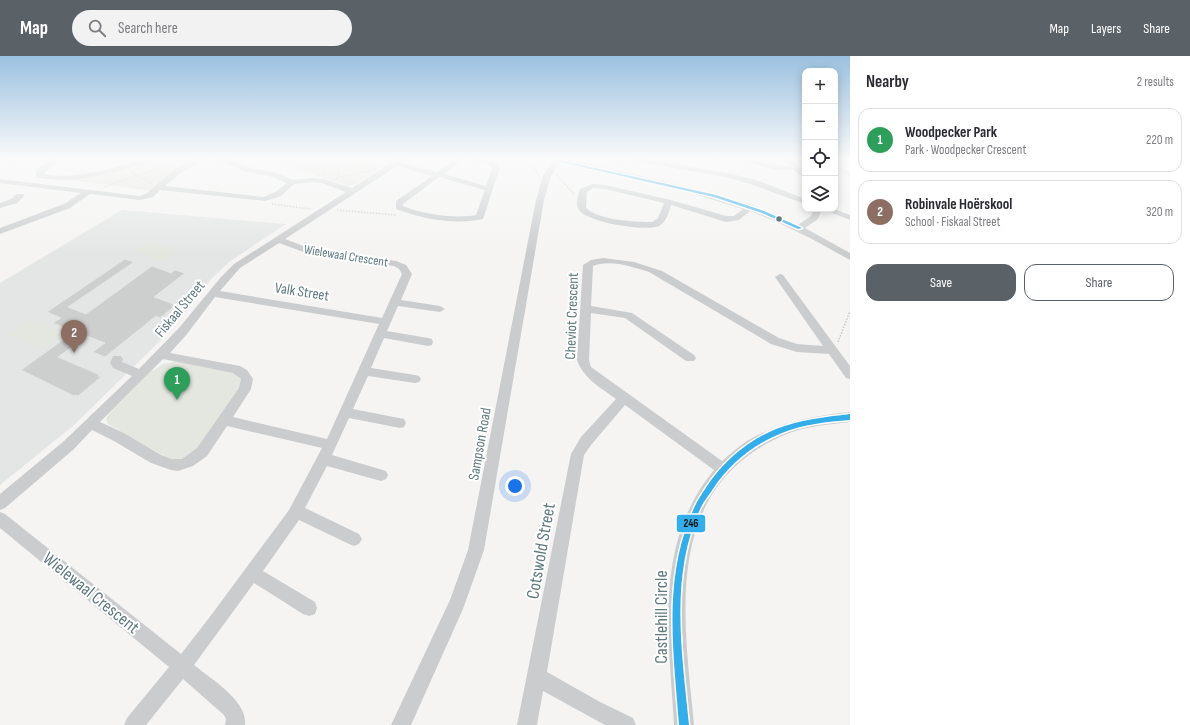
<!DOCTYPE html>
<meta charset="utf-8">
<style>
body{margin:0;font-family:"Sofia Sans Condensed",sans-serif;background:#f2f2f3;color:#2b2b33}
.controls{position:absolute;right:12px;top:12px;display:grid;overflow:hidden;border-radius:8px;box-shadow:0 2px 10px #0003}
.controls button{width:36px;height:36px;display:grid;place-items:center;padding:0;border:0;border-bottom:1px solid #e1e1e2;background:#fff;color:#2b2b33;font:20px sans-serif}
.you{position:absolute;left:515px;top:430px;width:14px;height:14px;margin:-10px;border:3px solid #fff;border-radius:50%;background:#1a73e8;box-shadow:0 0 0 6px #1a73e833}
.badge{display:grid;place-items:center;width:26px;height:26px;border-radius:50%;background:#5a6268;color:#fff;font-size:13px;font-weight:700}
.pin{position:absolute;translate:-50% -33px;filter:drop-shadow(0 1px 2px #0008)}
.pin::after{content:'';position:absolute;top:21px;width:14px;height:12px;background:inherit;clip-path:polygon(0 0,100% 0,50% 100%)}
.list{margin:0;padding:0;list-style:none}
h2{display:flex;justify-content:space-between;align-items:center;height:52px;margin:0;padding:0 16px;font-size:17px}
h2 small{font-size:13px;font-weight:400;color:#7c7c81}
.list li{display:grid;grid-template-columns:26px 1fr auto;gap:12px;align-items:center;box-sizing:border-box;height:64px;margin:0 8px 8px;padding:0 8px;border:1px solid #e1e1e2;border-radius:12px}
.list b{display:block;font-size:15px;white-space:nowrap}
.list p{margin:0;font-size:13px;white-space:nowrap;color:#7c7c81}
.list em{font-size:13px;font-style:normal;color:#7c7c81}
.actions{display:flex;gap:8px;padding:12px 16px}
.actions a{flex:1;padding:9px 0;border:1px solid #5a6268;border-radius:12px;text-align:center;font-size:14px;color:#5a6268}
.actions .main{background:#5a6268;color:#fff}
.icon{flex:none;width:22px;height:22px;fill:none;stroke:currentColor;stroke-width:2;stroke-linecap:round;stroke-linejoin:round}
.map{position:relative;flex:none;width:850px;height:669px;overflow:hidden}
header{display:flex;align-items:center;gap:24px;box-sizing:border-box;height:56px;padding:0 20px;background:#5a6268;color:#fff}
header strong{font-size:19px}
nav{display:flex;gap:22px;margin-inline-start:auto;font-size:14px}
.search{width:280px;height:36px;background:#f2f2f3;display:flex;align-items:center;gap:10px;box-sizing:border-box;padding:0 14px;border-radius:22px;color:#7c7c81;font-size:15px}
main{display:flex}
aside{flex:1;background:#fff}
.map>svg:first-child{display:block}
.built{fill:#e4e6e6}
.green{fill:#e4e7e0}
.building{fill:#cdcfcf;stroke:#e4e4e3}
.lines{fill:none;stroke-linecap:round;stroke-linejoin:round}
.path{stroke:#c8cac9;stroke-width:1.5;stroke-dasharray:1.5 1.5;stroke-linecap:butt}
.minor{fill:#cacccd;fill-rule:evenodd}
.bus-1-casing{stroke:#fff;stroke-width:3}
.bus-1{fill:#34aeeb;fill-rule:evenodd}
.bus-dot{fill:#5f7a80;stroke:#fff;stroke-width:1.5}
.labels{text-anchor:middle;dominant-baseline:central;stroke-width:4;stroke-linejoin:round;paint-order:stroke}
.far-street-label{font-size:13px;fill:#5f7a80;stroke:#fff}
.street-label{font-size:15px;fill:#5f7a80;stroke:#fff}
.near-street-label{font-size:18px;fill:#5f7a80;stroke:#fff}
.line-badge{stroke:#fff;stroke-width:1.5}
.pale-badge-label{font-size:11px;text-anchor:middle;font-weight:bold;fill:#111}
</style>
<header>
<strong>Map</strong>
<div class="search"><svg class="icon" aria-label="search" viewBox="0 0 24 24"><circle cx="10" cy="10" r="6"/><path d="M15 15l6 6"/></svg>Search here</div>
<nav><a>Map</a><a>Layers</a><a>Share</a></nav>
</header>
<main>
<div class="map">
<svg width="850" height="669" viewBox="0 0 850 669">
<rect width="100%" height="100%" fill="#f5f4f3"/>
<polygon class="built" points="122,154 286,168 229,206 212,222 187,255 162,283 73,370 0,429 0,227"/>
<g class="green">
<polygon points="157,103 199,103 152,135 64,123 102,117"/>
<polygon points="269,103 395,103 355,128 348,130"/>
<polygon points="149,185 179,195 164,205 133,195"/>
<polygon points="31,264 64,277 42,293 9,279"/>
<path d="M 173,305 L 235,317 L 241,324 L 241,330 L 198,394 L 184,403 L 169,403 L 108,368 L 106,363 L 109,358 L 151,315 C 159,313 161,306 171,307 Z"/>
</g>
<polygon class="building" points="125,203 134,206 68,251 86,258 152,210 171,217 175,214 185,217 154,241 176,249 160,262 156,260 105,301 93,296 105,287 87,280 58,301 100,319 98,320 101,321 78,340 75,339 74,340 21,314 74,276 53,267 61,262 47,256"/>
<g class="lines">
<g class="path">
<polyline points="171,103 172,108"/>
<polyline points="318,103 324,119"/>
<polyline points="338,103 337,110 339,122"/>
<polyline points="525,103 530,107 539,120"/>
<polyline points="835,105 850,104"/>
<polyline points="7,107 32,103"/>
<polyline points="618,110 619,103"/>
<polyline points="835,110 850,119"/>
<polyline points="132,116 152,128"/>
<polyline points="557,119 574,138"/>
<polyline points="336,122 369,115"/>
<polyline points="104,131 174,107"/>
<polyline points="272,148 311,153"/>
<polyline points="337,154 396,159"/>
<polyline points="838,286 850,255"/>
</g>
<g class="minor">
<polygon points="0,103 5,103 1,105"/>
<path d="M 51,103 L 60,103 L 43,118 C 67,123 92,117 116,111 C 130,107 142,103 156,103 C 150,108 139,109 132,111 C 101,120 69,128 36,121 L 36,114 Z"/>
<path d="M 197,103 L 207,103 L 182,116 L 165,130 L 264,141 L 275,136 L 287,127 L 269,120 L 246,116 L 216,103 L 227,103 L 251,112 L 274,116 L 293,124 L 312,122 L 323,123 L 352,132 L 397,103 L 406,103 L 401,107 L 437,116 L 455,103 L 464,103 L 444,118 L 486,130 L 492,112 L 489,109 L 470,103 C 481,103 492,102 500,111 L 483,163 C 457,169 421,163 396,153 L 396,145 L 432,120 L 397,110 L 285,183 L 311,193 L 396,205 L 406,209 L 412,218 L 401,244 L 440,250 L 445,253 L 440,256 L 398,250 L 387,275 L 428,282 L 432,283 L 433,286 L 432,289 L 428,290 L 384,282 L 371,312 L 415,319 L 419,320 L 421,323 L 419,326 L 415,327 L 368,320 L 353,353 L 404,363 L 406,367 L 404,371 L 400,372 L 349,362 L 332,399 L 386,415 L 388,419 L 386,423 L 381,425 L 327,410 L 305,452 L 359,478 L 362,483 L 359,488 L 354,490 L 349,488 L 299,464 L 263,515 L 315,546 L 317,552 L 315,558 L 309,560 L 303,558 L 254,527 L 194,609 C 211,623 248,645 245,669 L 225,669 L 226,663 L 224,659 L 183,623 L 146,669 L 124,669 L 127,662 L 169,611 L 0,472 L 0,456 L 5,458 L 181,598 L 209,562 L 289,454 L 322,392 L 227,370 L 207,400 L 193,410 L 178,415 L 171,414 L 151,407 L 114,385 L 92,374 L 74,393 L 5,452 L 0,454 L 0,438 L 64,385 L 132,320 L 113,312 L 110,307 L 113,300 L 121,300 L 123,303 L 122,306 L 139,313 L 179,272 L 221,221 L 234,208 L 346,136 L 322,127 L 312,126 L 294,128 L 281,140 L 265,145 L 160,134 L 153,141 L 140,144 L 90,138 L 70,152 L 0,178 L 0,172 L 64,148 L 81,137 L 0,127 L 0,123 L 140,140 L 147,137 L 176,112 ZM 439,121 L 485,134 L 476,159 C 456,163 422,158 403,150 L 403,148 ZM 279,187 L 309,198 L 394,210 L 399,213 L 402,218 L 382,262 L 220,235 L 240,212 ZM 215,241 L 379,268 L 327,383 L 233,361 L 251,333 L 253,323 L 247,314 L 240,310 L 170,297 L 187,278 ZM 163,303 L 233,317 L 241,323 L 239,332 L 197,392 L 182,403 L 171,403 L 161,399 L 124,377 L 100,366 Z"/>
<path d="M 548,103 L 562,103 L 629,117 L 671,127 L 753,149 L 754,151 L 798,169 L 811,160 L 814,153 L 834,153 L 850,159 L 850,164 L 822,153 L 818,163 L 805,172 L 850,197 L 850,204 L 812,183 L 777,166 L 750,155 L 739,164 L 726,166 L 671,149 C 669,157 666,166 659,170 C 646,176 586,166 579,154 C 575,149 578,139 580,133 L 592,128 L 605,129 L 671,144 L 726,160 L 734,160 L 743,153 L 667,130 L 559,106 L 551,120 L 544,144 L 484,494 L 463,553 L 411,669 L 391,669 L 450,544 L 468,494 L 536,144 L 543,120 L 552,105 ZM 593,132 L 605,133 L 664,147 L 658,162 L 652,166 C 635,166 598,164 586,152 L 587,136 Z"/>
<polygon points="629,103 646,103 727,117 756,124 805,143 805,148 750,128 726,121 633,105"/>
<polygon points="710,103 718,103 713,106 710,106"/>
<path d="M 739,103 C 757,103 772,110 790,110 L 783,103 L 791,103 L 805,117 L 805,123 L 794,114 L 775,114 Z"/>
<polygon points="17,138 23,138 24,140 17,147 0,152 0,147 11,143"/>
<path d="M 603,202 L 634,206 L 662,215 L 779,282 L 797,288 L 823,290 L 775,221 L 780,218 L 783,219 L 850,310 L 850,323 L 846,322 L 829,298 L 797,296 L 771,288 L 649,216 C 633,211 609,203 593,210 L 591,250 L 632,257 L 694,299 L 696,302 L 694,305 L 686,305 L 625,262 L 591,257 L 589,304 L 591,311 L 722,405 C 730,398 738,391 747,385 C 780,366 813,360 850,356 L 850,366 C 827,369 803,370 782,380 C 661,434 684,562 694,669 L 674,669 C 669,581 653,488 714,414 L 625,349 L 591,389 L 584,399 L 547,616 L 600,646 L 633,662 L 636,669 L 605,669 L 543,635 L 537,669 L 517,669 L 571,398 L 581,381 L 616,343 C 600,331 584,323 577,304 L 583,209 L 591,204 Z"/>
</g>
<defs>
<g id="bus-1">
<polygon points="555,103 716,139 764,155 802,172 798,173 762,157 714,141 556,105 555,105"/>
<path d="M 850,358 L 850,364 C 827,366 803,368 782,377 C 754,388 729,408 713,433 C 709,439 704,445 701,451 C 669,519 682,597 689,669 L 679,669 C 674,601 663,527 690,462 C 692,457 694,451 697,446 C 700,440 704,435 707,430 C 724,405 747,385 776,373 C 799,364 825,361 850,358 Z"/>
</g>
</defs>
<use href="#bus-1" class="bus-1-casing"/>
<use href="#bus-1" class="bus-1"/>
</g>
<linearGradient id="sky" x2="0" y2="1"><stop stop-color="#9bc1e0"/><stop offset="0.52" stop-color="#fafafa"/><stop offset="1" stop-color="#fafafa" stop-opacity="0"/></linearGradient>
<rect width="850" height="197" fill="url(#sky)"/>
<circle class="bus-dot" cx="779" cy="163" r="3.5"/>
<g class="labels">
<g class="far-street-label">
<text transform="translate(346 200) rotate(9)">Wielewaal Crescent</text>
</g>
<g class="street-label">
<text transform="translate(302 236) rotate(9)">Valk Street</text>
<text transform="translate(180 253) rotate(-50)">Fiskaal Street</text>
<text transform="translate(572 260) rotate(-88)">Cheviot Crescent</text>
<text transform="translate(480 388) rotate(-80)">Sampson Road</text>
</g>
<g class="near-street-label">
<text transform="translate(541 495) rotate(-80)">Cotswold Street</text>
<text transform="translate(91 537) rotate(39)">Wielewaal Crescent</text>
<text transform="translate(661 561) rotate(-90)">Castlehill Circle</text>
</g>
</g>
<rect class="line-badge" x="676" y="458" width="30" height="19" rx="4" fill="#34aeeb"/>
<g class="pale-badge-label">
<text x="691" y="471">246</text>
</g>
</svg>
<div class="controls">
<button>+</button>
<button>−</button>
<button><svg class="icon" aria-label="locate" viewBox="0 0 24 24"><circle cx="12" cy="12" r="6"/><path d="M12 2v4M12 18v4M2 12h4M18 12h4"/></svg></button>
<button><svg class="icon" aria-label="layers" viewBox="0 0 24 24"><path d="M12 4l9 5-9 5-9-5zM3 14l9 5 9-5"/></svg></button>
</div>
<div class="you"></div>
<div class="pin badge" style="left:177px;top:344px;background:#2e9e5b">1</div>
<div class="pin badge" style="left:74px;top:297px;background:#8d6e63">2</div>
</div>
<aside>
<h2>Nearby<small>2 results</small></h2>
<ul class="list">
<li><span class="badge" style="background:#2e9e5b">1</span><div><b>Woodpecker Park</b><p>Park · Woodpecker Crescent</p></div><em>220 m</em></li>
<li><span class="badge" style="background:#8d6e63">2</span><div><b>Robinvale Hoërskool</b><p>School · Fiskaal Street</p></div><em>320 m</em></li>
</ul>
<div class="actions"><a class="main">Save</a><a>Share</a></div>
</aside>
</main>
